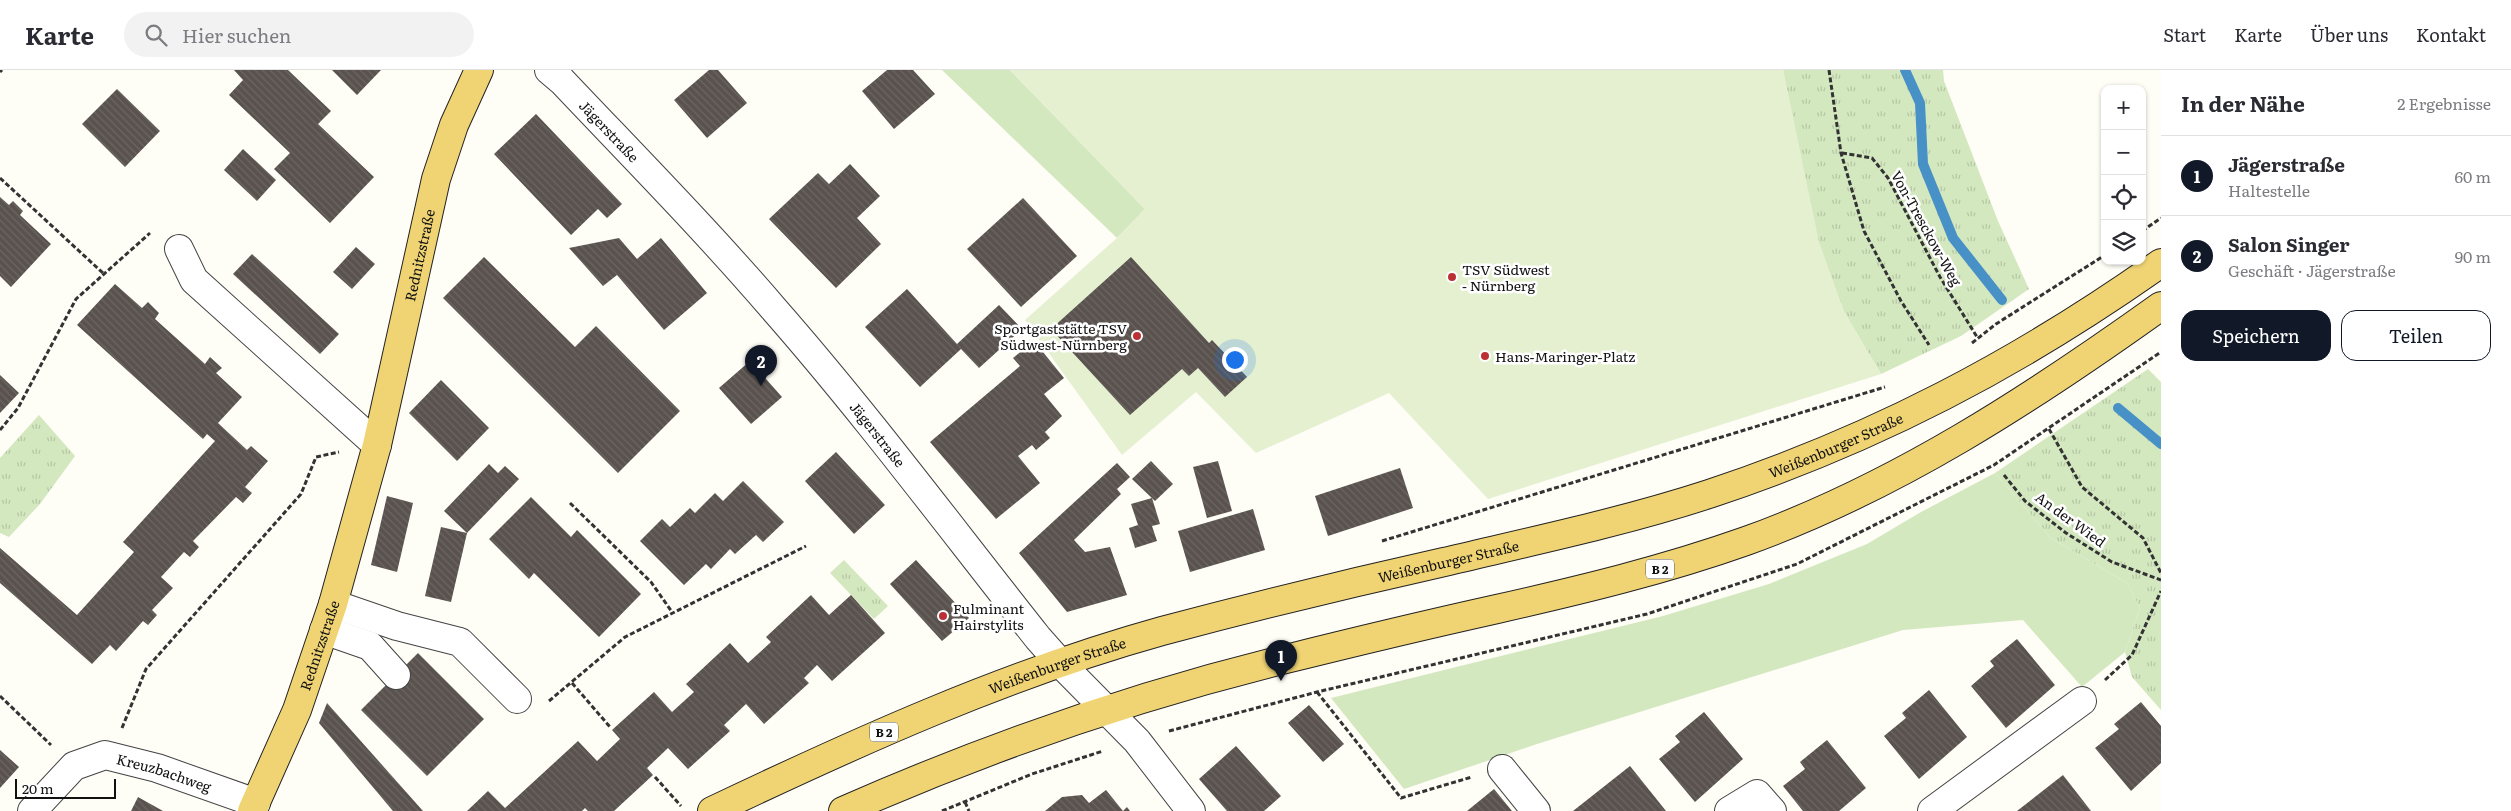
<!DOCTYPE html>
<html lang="de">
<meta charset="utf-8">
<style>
body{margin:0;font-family:Literata,serif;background:#f2f2f3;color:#2b2b33}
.controls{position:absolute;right:15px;top:15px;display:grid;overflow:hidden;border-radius:10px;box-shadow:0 1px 4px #0004}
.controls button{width:45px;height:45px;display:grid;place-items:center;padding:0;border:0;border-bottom:1px solid #e1e1e2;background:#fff;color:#2b2b33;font:25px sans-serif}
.scale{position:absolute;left:15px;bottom:12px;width:101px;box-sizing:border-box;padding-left:5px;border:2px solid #111;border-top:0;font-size:14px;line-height:18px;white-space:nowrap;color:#111;-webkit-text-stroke:4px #fff;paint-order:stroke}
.you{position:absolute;left:1234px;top:289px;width:18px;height:18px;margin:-12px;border:4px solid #fff;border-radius:50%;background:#1a73e8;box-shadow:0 0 0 8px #1a73e833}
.badge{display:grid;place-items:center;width:32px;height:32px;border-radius:50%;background:#111827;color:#fff;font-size:16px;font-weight:700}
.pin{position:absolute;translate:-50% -41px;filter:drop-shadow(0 1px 2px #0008)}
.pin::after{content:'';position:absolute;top:26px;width:18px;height:15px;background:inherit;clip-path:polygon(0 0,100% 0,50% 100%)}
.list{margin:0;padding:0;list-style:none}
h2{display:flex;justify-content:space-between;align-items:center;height:65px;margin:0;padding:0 20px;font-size:21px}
h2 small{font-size:16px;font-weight:400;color:#7c7c81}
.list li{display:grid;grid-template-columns:32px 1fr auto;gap:15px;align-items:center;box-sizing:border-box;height:80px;padding:0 20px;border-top:1px solid #e1e1e2}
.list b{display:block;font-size:19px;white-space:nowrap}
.list p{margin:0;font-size:16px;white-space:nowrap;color:#7c7c81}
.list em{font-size:16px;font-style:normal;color:#7c7c81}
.actions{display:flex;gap:10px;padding:15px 20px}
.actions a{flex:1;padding:11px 0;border:1px solid #111827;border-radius:15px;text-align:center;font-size:18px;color:#111827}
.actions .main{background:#111827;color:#fff}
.icon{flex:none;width:28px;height:28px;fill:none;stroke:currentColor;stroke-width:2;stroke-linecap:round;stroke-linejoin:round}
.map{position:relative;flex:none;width:2161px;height:741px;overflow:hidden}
header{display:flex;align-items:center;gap:30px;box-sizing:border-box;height:70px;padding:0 25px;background:#fff;border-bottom:1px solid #e1e1e2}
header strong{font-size:24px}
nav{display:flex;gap:28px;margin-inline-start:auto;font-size:18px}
.search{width:350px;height:45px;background:#f2f2f3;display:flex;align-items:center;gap:12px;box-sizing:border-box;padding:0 18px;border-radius:28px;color:#7c7c81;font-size:19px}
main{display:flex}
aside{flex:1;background:#fff}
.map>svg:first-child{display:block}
.grass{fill:#d4e8c0}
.park{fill:url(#park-tufts)}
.pitch{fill:#e5f0d1}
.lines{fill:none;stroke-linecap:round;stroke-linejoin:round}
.stream{stroke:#4891c6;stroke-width:10}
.building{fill:url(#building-back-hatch)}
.minor-casing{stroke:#444;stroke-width:30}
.major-casing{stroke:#222;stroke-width:30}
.path{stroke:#333;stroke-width:3;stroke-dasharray:5 2.5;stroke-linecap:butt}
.minor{stroke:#fff;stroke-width:28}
.major{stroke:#f0d474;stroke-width:28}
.poi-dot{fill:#ba3034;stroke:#fff;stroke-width:2}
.labels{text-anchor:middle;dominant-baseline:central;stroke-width:5;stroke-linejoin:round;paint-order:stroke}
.shield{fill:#fff;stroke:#585858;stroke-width:1}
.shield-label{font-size:12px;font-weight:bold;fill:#111}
.street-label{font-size:14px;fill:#111;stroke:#fff}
.poi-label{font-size:14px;fill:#111;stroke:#fff;text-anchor:start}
</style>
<header>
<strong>Karte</strong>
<div class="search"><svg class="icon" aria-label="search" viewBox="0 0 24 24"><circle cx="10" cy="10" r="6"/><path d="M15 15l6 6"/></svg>Hier suchen</div>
<nav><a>Start</a><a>Karte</a><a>Über uns</a><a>Kontakt</a></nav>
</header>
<main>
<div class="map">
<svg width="2161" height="741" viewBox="0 0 2161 741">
<defs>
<pattern id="park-tufts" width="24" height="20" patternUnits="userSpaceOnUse" patternTransform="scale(1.25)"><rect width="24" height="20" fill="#d4e8c0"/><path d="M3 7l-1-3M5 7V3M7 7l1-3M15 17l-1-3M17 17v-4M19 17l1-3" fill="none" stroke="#b5c6a4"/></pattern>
<pattern id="building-back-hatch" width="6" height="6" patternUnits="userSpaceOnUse" patternTransform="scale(1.25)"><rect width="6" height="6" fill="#59524e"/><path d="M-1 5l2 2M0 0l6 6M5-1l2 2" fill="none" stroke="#6c6663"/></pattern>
</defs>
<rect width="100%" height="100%" fill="#fefdf6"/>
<g class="grass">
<polygon points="942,0 1010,0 1145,139 1117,168"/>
<polygon points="1995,403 2051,468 2127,513 2140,538 2125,582 2082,617 2023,550 1903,560 1537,674 1404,719 1331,628 1663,546 1769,514 1867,474 1921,442"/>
</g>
<g class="park">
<polygon points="1783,0 1943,0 1944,11 1998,151 2029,219 1961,266 1881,304 1844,242 1818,172"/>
<polygon points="2148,299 2161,312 2161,640 2132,607 2125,582 2140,538 2127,513 2051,468 1995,403"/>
<polygon points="39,345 75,386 40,434 9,467 0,463 0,388"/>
<polygon points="844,490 888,536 874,549 830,503"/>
</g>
<polygon class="pitch" points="1010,0 1783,0 1819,172 1844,242 1881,304 1488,429 1389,323 1256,383 1196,322 1122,385 1025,250 1117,168 1145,139"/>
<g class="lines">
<g class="stream">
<polyline points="1905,0 1920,33 1923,94 1953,168 2002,230"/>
<polyline points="2118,338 2161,374"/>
</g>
</g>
<g class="building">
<polygon points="234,0 288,0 331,41 318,54 374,107 330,153 274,99 290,83 229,25 243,10"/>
<polygon points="332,0 381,0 357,25"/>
<polygon points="709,0 718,0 747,33 707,68 674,30"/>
<polygon points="887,0 913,0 935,24 894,59 862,21"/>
<polygon points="117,19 160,61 125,97 82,54"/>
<polygon points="536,44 622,134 607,148 598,139 571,165 494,84"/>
<polygon points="243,79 276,110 257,131 224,100"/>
<polygon points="850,94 880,126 857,148 881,174 836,218 769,149 818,103 829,114"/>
<polygon points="0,127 9,135 13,131 23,141 20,145 51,174 11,217 0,206"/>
<polygon points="1023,128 1077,186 1021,237 967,179"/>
<polygon points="619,168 637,189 661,168 707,223 664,260 617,205 603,216 569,178"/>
<polygon points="356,177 375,194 352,219 333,202"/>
<polygon points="252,184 339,264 320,284 233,204"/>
<polygon points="484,187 575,277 596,256 680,341 618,403 443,228"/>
<polygon points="1131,187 1209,273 1212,270 1247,307 1225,327 1198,298 1189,306 1182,299 1130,345 1051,259"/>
<polygon points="115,214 142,238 148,232 159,243 155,249 205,294 210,287 222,298 216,303 242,327 218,353 247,380 251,376 268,391 245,417 252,423 243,433 236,427 193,471 199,477 190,487 184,482 161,507 173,518 152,540 157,545 148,555 143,551 116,581 110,575 92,594 0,513 0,478 77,545 134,482 123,472 215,371 207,364 203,369 77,255"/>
<polygon points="907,219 957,274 999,235 1022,259 979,298 961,279 920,317 865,257"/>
<polygon points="1034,271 1064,308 1044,324 1062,346 1045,362 1050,368 1036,380 1032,375 1018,386 1040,413 996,449 930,372 1020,296 1013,288"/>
<polygon points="750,291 782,327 751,354 719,318"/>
<polygon points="0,305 19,323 0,343"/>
<polygon points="441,310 489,358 457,391 409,343"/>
<polygon points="836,382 885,435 854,464 805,411"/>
<polygon points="1151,391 1173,414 1155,431 1132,409"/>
<polygon points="1218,391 1232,441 1207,448 1193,397"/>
<polygon points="1117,393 1130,407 1117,419 1121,424 1074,470 1085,482 1110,477 1127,525 1067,542 1019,483"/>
<polygon points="489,394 498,403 505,396 519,409 467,463 444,441"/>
<polygon points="1400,398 1413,438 1328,466 1315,426"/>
<polygon points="743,411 784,452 763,472 756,465 735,484 730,479 711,499 706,494 684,515 640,471 662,449 670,457 690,438 695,443 715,423 723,431"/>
<polygon points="387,426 413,433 397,502 371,495"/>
<polygon points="531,427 571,467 577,460 641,524 599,567 534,503 529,509 489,469"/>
<polygon points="1152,428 1160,454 1152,456 1157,471 1135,478 1129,458 1138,455 1131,434"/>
<polygon points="1253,439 1265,480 1190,502 1178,461"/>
<polygon points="441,457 467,463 451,532 425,526"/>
<polygon points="916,490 969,548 942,571 890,514"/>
<polygon points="811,525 829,545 851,525 885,563 832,611 817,595 804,608 809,613 764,654 746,634 724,655 730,661 688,699 668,678 647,698 653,705 614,741 588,741 585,738 582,741 467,741 488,721 505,738 578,671 597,691 620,669 612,660 654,622 672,642 694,622 686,614 730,573 748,593 771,572 766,567"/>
<polygon points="2017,569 2055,615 2006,658 1971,616 1994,596 1990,591"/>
<polygon points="418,583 484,649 427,706 361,640"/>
<polygon points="1929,620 1967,667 1919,709 1884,666 1906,648 1902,643"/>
<polygon points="2141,632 2161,656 2161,693 2131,721 2095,678 2119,659 2114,654"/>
<polygon points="327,633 423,741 393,741 319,653"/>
<polygon points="1309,635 1344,674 1323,692 1288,653"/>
<polygon points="1704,642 1743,689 1695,732 1659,689 1680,672 1675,666"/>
<polygon points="1827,670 1866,718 1839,741 1803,741 1783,716 1805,699 1800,692"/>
<polygon points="1236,676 1281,726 1264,741 1227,741 1199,709"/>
<polygon points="0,680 19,697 0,718"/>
<polygon points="1630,696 1666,741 1573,741"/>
<polygon points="2063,705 2091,741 2017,741"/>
<polygon points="1494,719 1512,741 1467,741"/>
<polygon points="1106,720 1123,741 1127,737 1130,741 1045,741 1062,727 1082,725 1089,733"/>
<polygon points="138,727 163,741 131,741"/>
</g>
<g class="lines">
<defs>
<g id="minor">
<path id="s1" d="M 549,0 L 562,11 C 633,86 706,160 773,238 C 866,344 950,457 1038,568 L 1061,594 L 1137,671 L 1191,741"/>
<polyline points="179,179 194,210 377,375"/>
<polyline points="333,534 397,556 460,572 517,629"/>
<polyline points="324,560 370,576 396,605"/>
<polyline points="1502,699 1536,741"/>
<path id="s2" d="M 32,741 L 74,696 L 105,685 L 157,698 L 256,733"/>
<polyline points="1729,741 1757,724 1772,741"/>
<polyline points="1932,741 2082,631"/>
</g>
<g id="major">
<path id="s3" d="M 252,741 L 297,640 L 333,534 L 377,375 L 436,109 L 454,55 L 479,0"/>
<path id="s4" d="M 712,741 C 857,672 1007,604 1162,561 C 1256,536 1350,513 1444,492 C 1533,471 1623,452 1709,424 C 1875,369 2018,294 2161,193"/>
<path d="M 843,741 C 984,679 1132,627 1282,590 C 1354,572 1425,555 1497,539 C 1581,520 1664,500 1746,471 C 1896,417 2031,329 2161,236"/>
</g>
</defs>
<use href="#minor" class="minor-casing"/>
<use href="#major" class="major-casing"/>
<g class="path">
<polyline points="1829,0 1841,83 1864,161 1901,231 1929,275"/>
<polyline points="0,2 2,0"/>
<polyline points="1842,83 1872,88 1888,108 1940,207 1977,267"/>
<polyline points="0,108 104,204"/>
<polyline points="2142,161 2161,148"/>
<polyline points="1972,273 1996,254 2105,185"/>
<polyline points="2049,359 2082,417 2143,468 2161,503"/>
<polyline points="0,360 18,338 76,229 150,163"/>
<polyline points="2004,405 2025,431 2066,463 2112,492 2161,510"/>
<polyline points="570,433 651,512 672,542"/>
<polyline points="1382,471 1885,317"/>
<polyline points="2105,610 2132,585 2161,521"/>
<polyline points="572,613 610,657"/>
<polyline points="1317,622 1401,728 1472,707"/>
<polyline points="0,626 51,675"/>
<polyline points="549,631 625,567 806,476"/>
<polyline points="122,658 146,599 301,424 316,387 339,382"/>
<polyline points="1169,661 1317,622 1647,544 1797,494 1994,395 2161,282"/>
<polyline points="655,707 681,736"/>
<polyline points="965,732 969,741"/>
<polyline points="942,741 1032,704 1103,681"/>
</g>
<use href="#minor" class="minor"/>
<use href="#major" class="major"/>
</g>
<g class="poi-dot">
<circle cx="1452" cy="207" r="5"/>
<circle cx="1137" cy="266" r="5"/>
<circle cx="1485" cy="286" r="5"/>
<circle cx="943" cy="546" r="5"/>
</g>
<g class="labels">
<g class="shield">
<rect x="1646" y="489.5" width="28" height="19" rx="4"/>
<rect x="870" y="652.5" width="28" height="19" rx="4"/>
</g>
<g class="shield-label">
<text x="1660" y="499">B 2</text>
<text x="884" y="662">B 2</text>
</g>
<g class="street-label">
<text stroke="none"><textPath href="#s1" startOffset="86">Jägerstraße</textPath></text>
<text transform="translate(1927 158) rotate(61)">Von-Tresckow-Weg</text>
<text stroke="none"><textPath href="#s3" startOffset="582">Rednitzstraße</textPath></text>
<text stroke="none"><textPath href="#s1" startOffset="491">Jägerstraße</textPath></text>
<text stroke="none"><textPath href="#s4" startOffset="1185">Weißenburger Straße</textPath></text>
<text transform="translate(2071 449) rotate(36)">An der Wied</text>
<text stroke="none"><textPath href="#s4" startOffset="780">Weißenburger Straße</textPath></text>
<text stroke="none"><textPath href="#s3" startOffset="179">Rednitzstraße</textPath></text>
<text stroke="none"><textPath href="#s4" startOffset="375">Weißenburger Straße</textPath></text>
<text stroke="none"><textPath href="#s2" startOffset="156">Kreuzbachweg</textPath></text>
</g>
<g class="poi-label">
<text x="1462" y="199">TSV Südwest<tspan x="1462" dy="16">- Nürnberg</tspan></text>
<text x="1127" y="258" text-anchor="end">Sportgaststätte TSV<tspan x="1127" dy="16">Südwest-Nürnberg</tspan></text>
<text x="1495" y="286">Hans-Maringer-Platz</text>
<text x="953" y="538">Fulminant<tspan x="953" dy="16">Hairstylits</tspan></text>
</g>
</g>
</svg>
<div class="controls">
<button>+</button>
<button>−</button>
<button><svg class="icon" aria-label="locate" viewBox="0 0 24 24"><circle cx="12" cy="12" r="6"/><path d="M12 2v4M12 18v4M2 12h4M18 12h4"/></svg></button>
<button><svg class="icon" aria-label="layers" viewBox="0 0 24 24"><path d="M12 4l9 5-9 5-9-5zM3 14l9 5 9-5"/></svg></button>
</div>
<div class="scale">20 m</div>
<div class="you"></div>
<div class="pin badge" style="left:1281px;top:611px">1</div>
<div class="pin badge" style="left:761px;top:316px">2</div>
</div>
<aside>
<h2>In der Nähe<small>2 Ergebnisse</small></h2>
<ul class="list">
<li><span class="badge">1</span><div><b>Jägerstraße</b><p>Haltestelle</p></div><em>60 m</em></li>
<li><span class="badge">2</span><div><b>Salon Singer</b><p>Geschäft · Jägerstraße</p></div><em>90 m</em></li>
</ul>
<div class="actions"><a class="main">Speichern</a><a>Teilen</a></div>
</aside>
</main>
